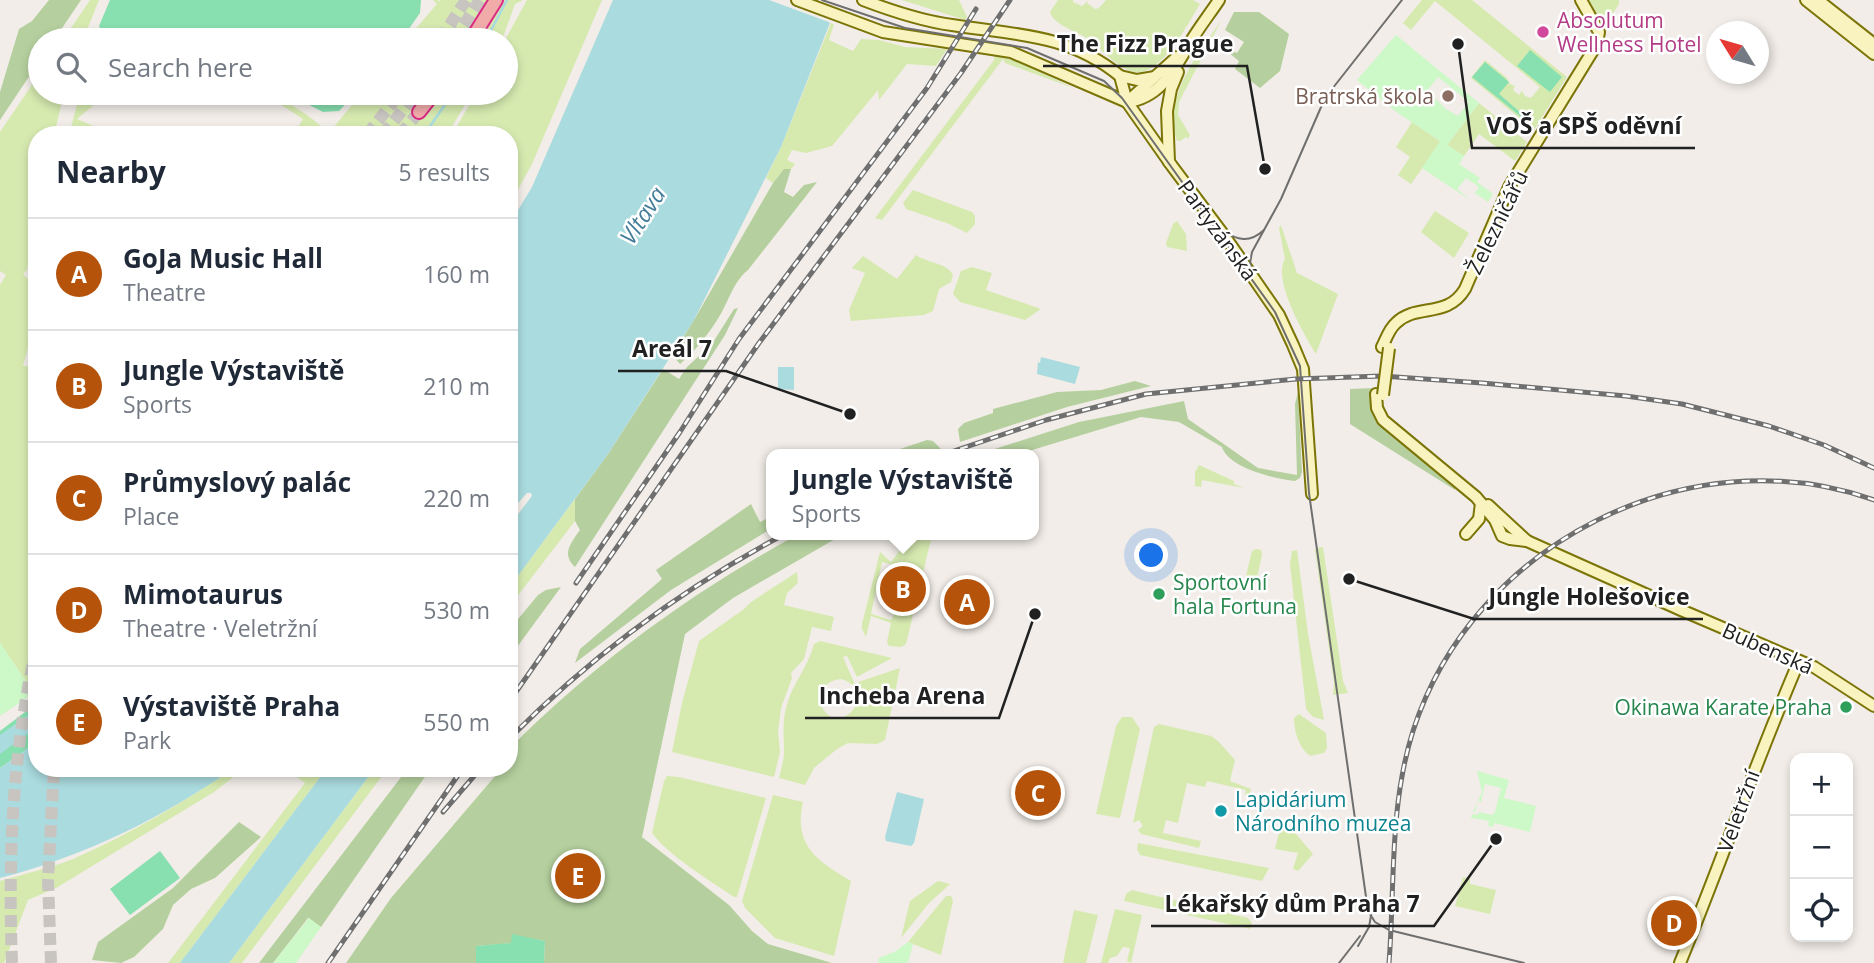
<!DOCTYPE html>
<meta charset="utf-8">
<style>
body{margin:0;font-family:"Open Sans",sans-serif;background:#f2f2f3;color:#1f2937}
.controls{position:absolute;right:21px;bottom:21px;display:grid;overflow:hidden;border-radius:14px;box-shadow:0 4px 10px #0003}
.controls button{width:63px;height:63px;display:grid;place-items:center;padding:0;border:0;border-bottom:2px solid #e0e1e3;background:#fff;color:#1f2937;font:35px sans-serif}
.compass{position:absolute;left:1706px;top:21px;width:63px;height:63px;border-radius:50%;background:#fff;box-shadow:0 4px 10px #0003;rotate:307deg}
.you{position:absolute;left:1152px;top:556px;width:24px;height:24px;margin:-18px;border:5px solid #fff;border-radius:50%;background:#1a73e8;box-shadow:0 0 0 10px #1a73e833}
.badge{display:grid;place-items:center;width:46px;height:46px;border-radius:50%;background:#b45309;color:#fff;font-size:23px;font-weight:700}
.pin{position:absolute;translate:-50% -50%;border:4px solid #fff;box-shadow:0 2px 7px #0006}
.popup{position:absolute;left:766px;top:449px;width:273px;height:91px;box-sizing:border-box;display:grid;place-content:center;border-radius:14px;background:#fff;filter:drop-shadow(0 2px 5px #0005);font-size:23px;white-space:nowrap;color:#747a83}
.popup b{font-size:26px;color:#1f2937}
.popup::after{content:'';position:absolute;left:50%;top:100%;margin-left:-14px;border:14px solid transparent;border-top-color:#fff}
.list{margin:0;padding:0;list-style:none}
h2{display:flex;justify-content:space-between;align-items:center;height:91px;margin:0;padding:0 28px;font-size:30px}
h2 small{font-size:23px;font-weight:400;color:#747a83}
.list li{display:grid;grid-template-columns:46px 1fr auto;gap:21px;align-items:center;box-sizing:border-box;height:112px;padding:0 28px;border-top:2px solid #e0e1e3}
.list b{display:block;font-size:26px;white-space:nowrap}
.list p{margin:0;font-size:23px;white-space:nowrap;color:#747a83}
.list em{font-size:23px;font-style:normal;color:#747a83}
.icon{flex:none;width:38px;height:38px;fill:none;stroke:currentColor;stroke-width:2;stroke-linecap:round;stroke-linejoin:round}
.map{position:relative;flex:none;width:1874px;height:963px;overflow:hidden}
.search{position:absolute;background:#fff;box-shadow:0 4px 10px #0003;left:28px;top:28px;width:490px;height:77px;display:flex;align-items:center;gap:18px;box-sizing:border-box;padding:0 24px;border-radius:38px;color:#747a83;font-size:26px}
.panel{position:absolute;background:#fff;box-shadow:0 4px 10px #0003;left:28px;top:126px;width:490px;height:651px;border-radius:28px}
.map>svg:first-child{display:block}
.grass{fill:#d6eab0;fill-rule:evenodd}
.forest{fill:#b5d09e}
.park{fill:#ccf9c7;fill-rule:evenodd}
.pitch{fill:#88dfaf}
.water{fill:#aadbde}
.pier{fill:#f2ede8}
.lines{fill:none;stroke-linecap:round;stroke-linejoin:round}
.stream{stroke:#aadbde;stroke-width:2.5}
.trunk-tunnel{stroke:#c8c4c0;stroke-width:12;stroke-dasharray:12 6;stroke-linecap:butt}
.secondary-casing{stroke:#7b7406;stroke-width:14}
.trunk-casing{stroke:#da2b84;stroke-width:16}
.secondary{stroke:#f9f3bf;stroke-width:10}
.trunk{stroke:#f1acaa;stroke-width:12}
.tram{stroke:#6f6f6f;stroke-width:2}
.rail-casing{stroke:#6f6f6f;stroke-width:5}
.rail{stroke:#fff;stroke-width:2.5;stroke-dasharray:8;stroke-linecap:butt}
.secondary-bridge-casing{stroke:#7b7406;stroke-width:14;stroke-linecap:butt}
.secondary-bridge{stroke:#f9f3bf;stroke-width:10}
.hotel-dot{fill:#d1479c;stroke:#fff;stroke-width:2.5}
.education-dot{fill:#8d6e63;stroke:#fff;stroke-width:2.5}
.leisure-dot{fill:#2e9e5b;stroke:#fff;stroke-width:2.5}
.culture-dot{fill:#0f9aa8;stroke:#fff;stroke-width:2.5}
.labels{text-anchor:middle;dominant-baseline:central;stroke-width:5;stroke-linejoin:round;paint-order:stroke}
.hotel-label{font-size:21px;fill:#b23c85;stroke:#fff;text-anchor:start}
.education-label{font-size:21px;fill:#785e54;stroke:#fff;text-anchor:end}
.street-label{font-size:21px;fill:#212121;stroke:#fff}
.leisure-label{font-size:21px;fill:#27864d;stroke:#fff;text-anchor:start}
.culture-label{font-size:21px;fill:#0d838f;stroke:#fff;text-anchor:start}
.water-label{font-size:23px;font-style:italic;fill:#447d9a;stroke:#fff}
.leader{fill:none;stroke:#212121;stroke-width:2.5}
.callout-dot{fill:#212121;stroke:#fff;stroke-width:2.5}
.callout-label{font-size:23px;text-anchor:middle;font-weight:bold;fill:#212121;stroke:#fff;stroke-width:5;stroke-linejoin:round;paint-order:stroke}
</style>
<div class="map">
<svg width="1874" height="963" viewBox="0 0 1874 963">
<rect width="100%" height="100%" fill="#f2ede8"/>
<g class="grass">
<polygon points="90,0 99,0 83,40 63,40"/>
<polygon points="433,0 438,0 438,2 440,0 488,0 462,40 406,40 437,4"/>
<polygon points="503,0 523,0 515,4 502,40 478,40"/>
<polygon points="527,0 602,0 532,164 509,206 509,135 452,135 476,93 506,93 505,40"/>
<polygon points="902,0 959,0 967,17 965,20 959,18"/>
<path d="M 1058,0 L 1073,0 L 1073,2 L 1082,6 L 1089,0 L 1087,3 L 1095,9 L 1099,8 L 1106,0 L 1193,0 L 1200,4 C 1187,24 1160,81 1131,71 C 1113,65 1100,46 1083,36 C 1074,31 1052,23 1050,12 Z"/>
<polygon points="1422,0 1472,0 1567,77 1534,130 1471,78 1485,60 1507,78 1510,84 1515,86 1513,90 1519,95 1522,91 1525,96 1531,98 1540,87 1435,1 1411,30 1403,23"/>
<polygon points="1589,0 1619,0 1619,4 1608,21 1602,23"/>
<path d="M 1222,19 L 1179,102 L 1178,115 L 1190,135 L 1188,139 L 1186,137 L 1180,141 L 1177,141 C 1162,95 1199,54 1222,19 Z"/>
<polygon points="831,23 834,24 829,40 853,51 861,39 879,40 905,47 947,49 936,66 907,64 879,100 878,90 832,146 806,153 792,150 787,160 795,164 791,169 784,169 773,183 766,178 781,147"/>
<polygon points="995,55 1022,63 1073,88 1005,63 1003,59 882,220 875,218 994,60"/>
<polygon points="40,73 40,93 64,93 54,135 37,135 37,230 31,246 27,270 23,274 28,279 32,272 37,239 37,314 23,366 37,367 37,691 34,693 0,643 0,285 6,275 0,271 0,132"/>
<polygon points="80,93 108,93 77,119 114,135 69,135"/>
<path d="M 255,93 C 280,93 306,114 325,129 L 320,135 L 293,135 L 303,119 L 278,103 Z"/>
<polygon points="362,93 424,93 414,107 424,115 440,93 472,93 447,135 327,135"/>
<polygon points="1479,103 1527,142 1515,161 1479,134 1464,156 1447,145"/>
<polygon points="1412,122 1441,142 1411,184 1398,175 1410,157 1396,147"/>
<polygon points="913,190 972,212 975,216 975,224 967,233 949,224 906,209 903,203"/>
<polygon points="1435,211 1469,233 1454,258 1421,232"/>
<polygon points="1177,221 1186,234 1187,251 1167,247 1166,243 1173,224"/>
<path d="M 1281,225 L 1297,273 L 1338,294 L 1316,354 C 1304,334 1272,280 1285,259 L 1279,228 Z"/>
<path d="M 916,255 C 927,263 948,263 953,275 L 951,282 L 939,289 L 933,311 L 924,315 L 851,321 L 849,310 L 865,273 L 852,268 L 863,256 L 897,279 Z"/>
<polygon points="972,267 992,273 986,290 1041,309 1025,320 960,302 953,294 961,271"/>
<polygon points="1199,465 1234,481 1234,484 1244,488 1202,480 1201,487 1195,486 1195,472"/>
<polygon points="575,499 575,521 509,607 509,588"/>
<path d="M 912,535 L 932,535 L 906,644 L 901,647 L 889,646 L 887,642 L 891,623 L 871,616 L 866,637 L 862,629 L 862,624 L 880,552 L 891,562 ZM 882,562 L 906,568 L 896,611 L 891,620 L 871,614 Z"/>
<polygon points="1323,547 1343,681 1348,693 1333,695 1334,683 1315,550 1316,548"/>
<polygon points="1256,549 1261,550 1262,555 1257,578 1250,580 1246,576 1252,551"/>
<polygon points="1297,550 1308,634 1324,720 1313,717 1306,709 1290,564 1292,551"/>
<polygon points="797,572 798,583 787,593 784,605 834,617 831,631 812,627 804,659 791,673 792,678 781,708 778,732 780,752 774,777 672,752 682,703 699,641 744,609 751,602"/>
<path d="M 820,641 L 892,658 L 857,677 L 847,656 L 843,657 L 864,705 L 868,703 L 858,682 L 900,668 L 885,740 L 877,744 L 848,743 L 837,749 L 814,768 L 805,785 L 779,778 C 781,770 784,760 784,752 C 784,736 782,724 786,708 C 792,683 808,668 814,644 ZM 841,679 C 880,690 842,738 823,709 C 813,695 826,680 841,679 Z"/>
<path d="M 1299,714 L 1326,733 L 1327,748 L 1324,753 L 1310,756 C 1299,748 1294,732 1294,718 Z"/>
<polygon points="1122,717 1132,717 1140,729 1120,818 1096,814 1116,726"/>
<polygon points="1159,724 1211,736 1219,742 1235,760 1230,781 1251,789 1249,797 1245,796 1246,790 1207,781 1205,787 1187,783 1178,823 1166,820 1163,833 1201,841 1199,848 1141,834 1138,830 1143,826 1139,820 1133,823 1154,727"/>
<path d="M 234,768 L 245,768 L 214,792 L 56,888 L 28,900 L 4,963 L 0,963 L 0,881 C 24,874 50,868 73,859 C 130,834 183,803 234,768 Z"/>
<polygon points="285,768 327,768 180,963 168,963 305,783"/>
<polygon points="375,768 388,768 242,963 229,963"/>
<path d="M 667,776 L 679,777 L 766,798 L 737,897 L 734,897 C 709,880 669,856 652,833 L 664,781 Z"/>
<path d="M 773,795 L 803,802 C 793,846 818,861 851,881 L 834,956 L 775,938 L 745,908 L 742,901 Z"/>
<polygon points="1285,821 1313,854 1298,871 1293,869 1298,853 1275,849 1281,824"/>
<polygon points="1138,843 1269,868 1262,881 1140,855 1137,849"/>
<polygon points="1463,877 1470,879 1470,884 1496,890 1490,914 1455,906"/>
<polygon points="938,881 950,884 929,903 901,938 910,901"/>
<polygon points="1132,890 1248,918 1252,923 1250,929 1124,901 1126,894"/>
<polygon points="946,896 951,896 953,901 941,955 908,942"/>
<polygon points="1115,909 1142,915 1131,963 1127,961 1130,948 1123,947 1117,956 1110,958 1108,963 1101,963"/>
<polygon points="1074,910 1098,915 1086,963 1063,963"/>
</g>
<g class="forest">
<polygon points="49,0 81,0 54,40 40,40 40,60 0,120 0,92 19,29 32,21"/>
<polygon points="1234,12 1259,12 1289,34 1280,71 1260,88 1235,69 1239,61 1229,53 1231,50 1237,53 1244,42 1225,30"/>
<path d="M 784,169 L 791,169 L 784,192 L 793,197 L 804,185 L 817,182 L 748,270 C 733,282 729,301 719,317 C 707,336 696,350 680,364 L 672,355 L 694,320 L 773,183 Z"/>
<path d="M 738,308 L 725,335 L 575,567 C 561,554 571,543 580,530 L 575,521 L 575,499 L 608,454 L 663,369 L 679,379 L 687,367 L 712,344 L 734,309 Z"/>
<polygon points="1135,381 1151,386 1067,407 960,442 958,429 964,423 993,413 993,409 1057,392 1101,390"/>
<polygon points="1375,388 1371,410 1378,425 1404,443 1456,487 1455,490 1350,424 1350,389"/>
<path d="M 1298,392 L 1302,472 L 1300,478 L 1295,481 C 1276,479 1228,468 1222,447 L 1179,422 L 1141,417 L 1019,454 L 979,454 L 1079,422 L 1184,401 L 1188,419 L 1258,468 L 1297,475 L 1295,404 Z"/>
<polygon points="927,440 933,441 941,449 927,454 885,454"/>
<polygon points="751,504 760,522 772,516 772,528 671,590 575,663 580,649 662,579 656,570"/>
<path d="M 797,535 L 842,535 L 733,598 L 685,634 L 642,837 L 729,905 L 752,931 L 768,944 L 832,963 L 544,963 L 545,941 L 512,935 L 512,943 L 476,946 L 476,963 L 346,963 L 391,898 L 502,768 L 509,768 L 511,747 C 596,662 692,592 797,535 Z"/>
<polygon points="561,587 509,658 509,630 538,595 546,590"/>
<polygon points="408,768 431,768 321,927 308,918 273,963 259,963"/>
<polygon points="239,822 261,837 215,878 191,889 173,905 163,929 134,957 121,963 92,960 98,942 173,888"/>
</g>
<g class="park">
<path d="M 1396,35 L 1479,103 L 1447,145 L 1464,156 L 1459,164 L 1480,178 L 1477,182 L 1493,194 L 1488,202 L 1475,193 L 1479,187 L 1466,178 L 1457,189 L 1470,200 L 1422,168 L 1440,141 L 1398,113 L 1357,80 ZM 1438,77 L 1469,102 L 1458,116 L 1446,109 L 1427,91 Z"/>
<polygon points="0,643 34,693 0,716"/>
<polygon points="1477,771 1509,780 1504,798 1536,806 1530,832 1494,823 1493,827 1488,826 1489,821 1471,818 1472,814 1477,815 1479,812 1492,815 1495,812 1501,788 1485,784 1481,802 1478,801 1475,812 1473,812 1482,792"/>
<polygon points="309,918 321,927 296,963 273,963"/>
<polygon points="908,942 913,944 908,963 878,963 879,958 896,951"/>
</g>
<g class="pitch">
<polygon points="110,0 421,0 420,13 401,40 120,40 104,36 99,26"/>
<polygon points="1530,50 1562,77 1550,92 1517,66"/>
<polygon points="1485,62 1509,82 1499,94 1527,118 1525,120 1472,77"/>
<polygon points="286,93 356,93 339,111 323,112"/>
<polygon points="37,703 37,742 0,768 0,731"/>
<polygon points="160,851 180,878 130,915 110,889"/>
<polygon points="512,934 545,941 544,963 476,963 476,946 511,943"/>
</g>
<g class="water">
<polygon points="613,0 839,0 781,147 694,320 608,454 509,588 509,526 532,496 531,493 527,493 509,513 509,225 532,187"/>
<polygon points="1041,357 1080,367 1075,384 1037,374 1038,362 1040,363"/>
<polygon points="778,367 794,367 794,390 778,389"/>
<polygon points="37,709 37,727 0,754 0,735"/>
<path d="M 37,742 L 37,768 L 234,768 C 162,818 85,856 0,878 L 0,768 Z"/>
<polygon points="327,768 375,768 229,963 180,963"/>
<polygon points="897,792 924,799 914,843 911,846 886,841 885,837"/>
</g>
<polygon class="pier" points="769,0 843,0 834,24"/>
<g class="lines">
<g class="stream">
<polyline points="486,40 507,0"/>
<polyline points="424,135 453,93"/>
</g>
<g class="trunk-tunnel">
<polyline points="440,40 466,0"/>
<polyline points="454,40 480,0"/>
<polyline points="367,135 400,93"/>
<polyline points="383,135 416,93"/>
<polyline points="400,135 419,112"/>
<path d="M 12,963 C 8,858 12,749 37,646"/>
<polyline points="51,963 48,880 54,768"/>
</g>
<defs>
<g id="secondary">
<path d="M 797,0 L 883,32 L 1011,52 L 1127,102 C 1159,98 1173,72 1188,46 C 1197,30 1209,15 1219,0"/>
<path d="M 863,0 C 892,11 921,21 952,25 C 1014,35 1068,33 1120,76 L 1127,102 L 1172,166 L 1226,238 L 1279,315 L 1293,345 L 1303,369 L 1312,494"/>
<polyline points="1806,0 1874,54"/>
<polyline points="1818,0 1874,44"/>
<polyline points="1120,76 1137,80 1155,77"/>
<polyline points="1127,102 1177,57"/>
<polyline points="1169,162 1167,111 1171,89 1178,72"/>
<path d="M 1382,347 C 1386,339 1389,329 1396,323 C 1416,303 1447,319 1465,289 L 1509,187 L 1597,44 L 1599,32 L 1581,0"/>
<polyline points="1376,394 1377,408 1383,420 1476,497 1495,520 1502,536 1510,539 1527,541 1681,610 1814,667 1874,706"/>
<polyline points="1488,505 1527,541"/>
<polyline points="1466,534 1479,519 1481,503"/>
<path d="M 1680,963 C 1721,863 1756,761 1799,661"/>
</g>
<g id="trunk">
<polyline points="471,40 496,0"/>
<polyline points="419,112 434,93"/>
</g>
</defs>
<use href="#secondary" class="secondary-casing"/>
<use href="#trunk" class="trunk-casing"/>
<use href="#secondary" class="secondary"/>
<use href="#trunk" class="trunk"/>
<g class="tram">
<polyline points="822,0 905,28 1027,48 1104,81 1122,98 1275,312 1300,366 1309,493 1368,911 1375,922 1389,930 1524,963"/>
<path d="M 1223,230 C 1237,241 1250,243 1264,230"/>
<polyline points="1252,276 1250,263 1252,252 1281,199 1325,98 1402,0"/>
<polyline points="1358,946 1369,927 1372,910"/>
<polyline points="1339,963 1360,936"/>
</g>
<defs>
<g id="rail">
<polyline points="945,454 1046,420 1146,394 1296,379 1382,376 1482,383 1626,396 1682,404 1769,426 1824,445 1874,468"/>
<polyline points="576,583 680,432 739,339 927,88 976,9"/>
<polyline points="509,702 759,343 961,73 1010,0"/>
<path d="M 509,739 C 589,658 683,588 783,535"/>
<polyline points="443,812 481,768"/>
<polyline points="328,963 463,768"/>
<path d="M 1389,963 C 1395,885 1389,807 1413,731 C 1473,544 1688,434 1874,500"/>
</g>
</defs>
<use href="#rail" class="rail-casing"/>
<use href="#rail" class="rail"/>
<defs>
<polyline id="secondary-bridge" points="1383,395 1389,348"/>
</defs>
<use href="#secondary-bridge" class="secondary-bridge-casing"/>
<use href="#secondary-bridge" class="secondary-bridge"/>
</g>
<circle class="hotel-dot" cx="1543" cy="32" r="7"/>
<circle class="education-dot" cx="1448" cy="96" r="7"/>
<g class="leisure-dot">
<circle cx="1159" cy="594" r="7"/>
<circle cx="1846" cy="707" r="7"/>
</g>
<circle class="culture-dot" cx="1221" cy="811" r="7"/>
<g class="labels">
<g class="hotel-label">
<text x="1557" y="20">Absolutum<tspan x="1557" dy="24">Wellness Hotel</tspan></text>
</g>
<g class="education-label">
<text x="1434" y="96">Bratrská škola</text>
</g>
<g class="street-label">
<text transform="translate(1497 222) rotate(-64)">Železničářů</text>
<text transform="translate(1218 230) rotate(54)">Partyzánská</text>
<text transform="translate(1768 648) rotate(24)">Bubenská</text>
<text transform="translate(1738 811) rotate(-70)">Veletržní</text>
</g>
<g class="leisure-label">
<text x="1173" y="582">Sportovní<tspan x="1173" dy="24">hala Fortuna</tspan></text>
<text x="1832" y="707" text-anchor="end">Okinawa Karate Praha</text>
</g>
<g class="culture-label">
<text x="1235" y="799">Lapidárium<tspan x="1235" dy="24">Národního muzea</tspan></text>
</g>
<g class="water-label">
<text transform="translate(642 215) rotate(-57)">Vltava</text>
</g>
</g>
<path class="leader" d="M1265 169L1247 66H1043M1458 44L1472 148H1695M850 414L726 371H618M1349 579L1474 619H1703M1035 614L999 718H805M1496 839L1434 926H1151"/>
<g class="callout-dot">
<circle cx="1265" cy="169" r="7"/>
<circle cx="1458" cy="44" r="7"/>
<circle cx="850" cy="414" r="7"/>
<circle cx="1349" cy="579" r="7"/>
<circle cx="1035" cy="614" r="7"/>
<circle cx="1496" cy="839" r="7"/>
</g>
<g class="callout-label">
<text x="1145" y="52">The Fizz Prague</text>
<text x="1584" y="134">VOŠ a SPŠ oděvní</text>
<text x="672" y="357">Areál 7</text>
<text x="1589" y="605">Jungle Holešovice</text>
<text x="902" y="704">Incheba Arena</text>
<text x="1292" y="912">Lékařský dům Praha 7</text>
</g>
</svg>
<div class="controls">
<button>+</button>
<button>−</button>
<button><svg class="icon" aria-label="locate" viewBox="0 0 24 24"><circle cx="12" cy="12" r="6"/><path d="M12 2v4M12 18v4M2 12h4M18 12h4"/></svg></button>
</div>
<svg class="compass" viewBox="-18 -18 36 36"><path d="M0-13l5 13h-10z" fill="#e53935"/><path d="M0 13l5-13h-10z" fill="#747a83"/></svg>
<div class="you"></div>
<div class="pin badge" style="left:967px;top:602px">A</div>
<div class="pin badge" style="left:903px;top:589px">B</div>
<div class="popup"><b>Jungle Výstaviště</b>Sports</div>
<div class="pin badge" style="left:1038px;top:793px">C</div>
<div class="pin badge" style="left:1674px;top:923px">D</div>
<div class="pin badge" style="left:578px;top:876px">E</div>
<div class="search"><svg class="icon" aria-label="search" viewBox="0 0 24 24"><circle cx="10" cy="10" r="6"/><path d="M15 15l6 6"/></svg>Search here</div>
<section class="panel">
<h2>Nearby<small>5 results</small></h2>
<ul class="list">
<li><span class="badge">A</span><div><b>GoJa Music Hall</b><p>Theatre</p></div><em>160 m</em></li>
<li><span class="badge">B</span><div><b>Jungle Výstaviště</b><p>Sports</p></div><em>210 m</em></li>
<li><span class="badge">C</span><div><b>Průmyslový palác</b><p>Place</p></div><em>220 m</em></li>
<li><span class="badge">D</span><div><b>Mimotaurus</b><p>Theatre · Veletržní</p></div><em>530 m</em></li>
<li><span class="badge">E</span><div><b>Výstaviště Praha</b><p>Park</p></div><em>550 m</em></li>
</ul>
</section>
</div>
